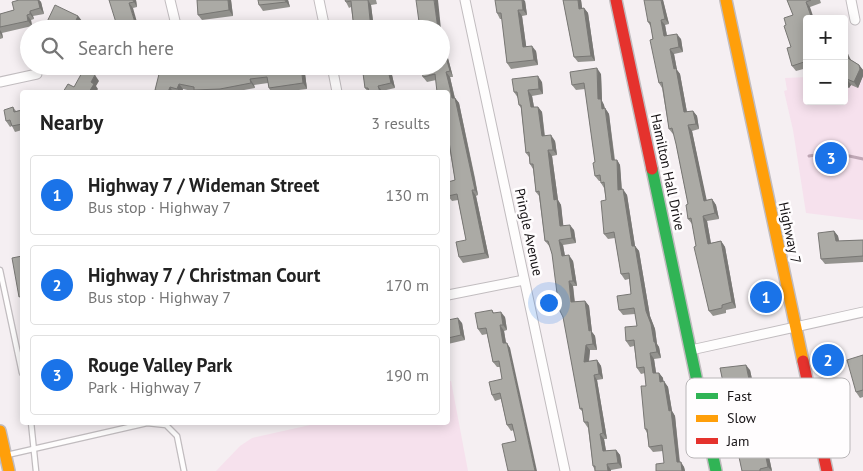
<!DOCTYPE html>
<meta charset="utf-8">
<style>
body{margin:0;font-family:"PT Sans",sans-serif;background:#f2f2f2;color:#222}
.controls{position:absolute;right:15px;top:15px;display:grid;overflow:hidden;border-radius:5px;box-shadow:0 2px 12px #0003}
.controls button{width:45px;height:45px;display:grid;place-items:center;padding:0;border:0;border-bottom:1px solid #e0e0e0;background:#fff;color:#222;font:25px sans-serif}
.you{position:absolute;left:548px;top:302px;width:18px;height:18px;margin:-12px;border:4px solid #fff;border-radius:50%;background:#1a73e8;box-shadow:0 0 0 8px #1a73e833}
.badge{display:grid;place-items:center;width:32px;height:32px;border-radius:50%;background:#1a73e8;color:#fff;font-size:16px;font-weight:700}
.pin{position:absolute;translate:-50% -50%;border:2px solid #fff;box-shadow:0 1px 5px #0006}
.list{margin:0;padding:0;list-style:none}
h2{display:flex;justify-content:space-between;align-items:center;height:65px;margin:0;padding:0 20px;font-size:21px}
h2 small{font-size:16px;font-weight:400;color:#767676}
.list li{display:grid;grid-template-columns:32px 1fr auto;gap:15px;align-items:center;box-sizing:border-box;height:80px;margin:0 10px 10px;padding:0 10px;border:1px solid #e0e0e0;border-radius:5px}
.list b{display:block;font-size:19px;white-space:nowrap}
.list p{margin:0;font-size:16px;white-space:nowrap;color:#767676}
.list em{font-size:16px;font-style:normal;color:#767676}
.icon{flex:none;width:28px;height:28px;fill:none;stroke:currentColor;stroke-width:2;stroke-linecap:round;stroke-linejoin:round}
.map{position:relative;flex:none;width:863px;height:471px;overflow:hidden}
.search{position:absolute;background:#fff;box-shadow:0 2px 12px #0003;left:20px;top:20px;width:430px;height:55px;display:flex;align-items:center;gap:12px;box-sizing:border-box;padding:0 18px;border-radius:28px;color:#767676;font-size:19px}
.panel{position:absolute;background:#fff;box-shadow:0 2px 12px #0003;left:20px;top:90px;width:430px;height:335px;border-radius:5px}
.map>svg:first-child{display:block}
.green{fill:#f6e1ed}
.lines{fill:none;stroke-linecap:round;stroke-linejoin:round}
.stream{stroke:#c0a8b6;stroke-width:3}
.lane-casing{stroke:#c1bcbf;stroke-width:7}
.street-casing{stroke:#c1bcbf;stroke-width:11}
.fast-casing{stroke:#c1bcbf;stroke-width:14}
.slow-casing{stroke:#c1bcbf;stroke-width:14}
.jam-casing{stroke:#c1bcbf;stroke-width:14}
.lane{stroke:#fefdfd;stroke-width:4.5}
.street{stroke:#fefdfd;stroke-width:9}
.fast{stroke:#30b455;stroke-width:11}
.slow{stroke:#ff9f0a;stroke-width:11}
.jam{stroke:#e5322d;stroke-width:11}
.wall{fill:#93928e}
.shaded-wall{fill:#787774}
.building{fill:#abaaa5;stroke:#787774}
.labels{text-anchor:middle;dominant-baseline:central;stroke-width:5;stroke-linejoin:round;paint-order:stroke}
.street-label{font-size:14px;fill:#161214;stroke:#fffdfe}
.key{fill:#fffdfe;stroke:#b9b6b8;stroke-width:1}
.key-label{font-size:14px;fill:#161214}
</style>
<div class="map">
<svg width="863" height="471" viewBox="0 0 863 471">
<rect width="100%" height="100%" fill="#f5eff2"/>
<g class="green">
<polygon points="863,72 863,220 806,213 793,130 784,91 787,90 785,78 807,77 807,101 844,101 844,74"/>
<polygon points="448,381 451,381 468,471 216,471 240,446 252,438 319,423 448,422"/>
</g>
<g class="lines">
<path class="stream" d="M 809,156 C 831,151 842,154 863,159"/>
<defs>
<g id="lane">
<polyline points="0,270 22,373"/>
<polyline points="31,422 36,471"/>
<polyline points="7,455 147,423 166,425 177,436 184,471"/>
</g>
<g id="street">
<polyline points="170,0 177,29"/>
<polyline points="319,0 325,29"/>
<polyline points="465,0 565,471"/>
<polyline points="851,0 855,20"/>
<polyline points="332,66 337,92"/>
<polyline points="0,82 37,74"/>
<polyline points="448,295 524,280"/>
<polyline points="691,350 863,312"/>
</g>
<polyline id="fast" points="652,169 716,471"/>
<g id="slow">
<polyline points="726,0 803,361"/>
<polyline points="0,431 9,471"/>
</g>
<g id="jam">
<polyline points="616,0 652,169"/>
<polyline points="803,361 827,471"/>
</g>
</defs>
<use href="#lane" class="lane-casing"/>
<use href="#street" class="street-casing"/>
<use href="#fast" class="fast-casing"/>
<use href="#slow" class="slow-casing"/>
<use href="#jam" class="jam-casing"/>
<use href="#lane" class="lane"/>
<use href="#street" class="street"/>
<use href="#fast" class="fast"/>
<use href="#slow" class="slow"/>
<use href="#jam" class="jam"/>
</g>
<g class="wall">
<polygon points="19,0 39,0 41,2 44,14 33,16 34,19 31,20 32,26 2,33 3,38 0,39 0,14 14,10"/>
<polygon points="109,0 136,0 137,7 133,8"/>
<polygon points="197,0 231,0 233,16 202,20 198,15"/>
<polygon points="288,0 290,7 263,11 259,5"/>
<polygon points="345,0 376,0 377,4 371,5 374,29 354,29 351,7 349,8"/>
<polygon points="563,0 581,0 582,8 584,8 588,13 595,61 578,62 574,57"/>
<polygon points="663,0 669,24 665,25 667,36 681,39 683,52 674,54 677,70 680,74 687,112 693,111 697,116 699,129 692,131 706,200 712,199 716,205 719,219 707,221 711,243 721,241 725,247 736,308 726,310 726,313 713,316 709,311 692,224 688,219 688,204 674,134 673,134 669,129 662,88 659,83 651,27 648,22"/>
<polygon points="787,0 820,0 821,3 810,7 807,19 807,68 796,71 792,66 791,47 786,25 793,15"/>
<polygon points="525,1 527,15 522,16 526,46 536,51 538,65 511,69 507,63 502,19 500,19 497,13"/>
<polygon points="78,16 82,21 78,29 49,29 46,24"/>
<polygon points="441,32 453,77 450,77 454,94 455,98 459,103 475,178 478,195 476,196 489,258 463,263 459,257 466,240 458,200 452,201 448,196 455,180 448,140 448,92 436,80 427,82 423,77 441,66"/>
<polygon points="844,53 851,60 859,65 863,70 863,76 858,88 851,85 849,88 844,86"/>
<polygon points="148,66 169,66 186,73 223,72 304,66 307,89 282,92 271,92 269,88 268,83 254,85 255,88 233,92 196,92 183,89 182,92 157,92 155,90 159,76"/>
<polygon points="362,66 378,66 380,72 388,70 392,75 395,88 382,91 383,92 368,92 365,88"/>
<polygon points="601,74 602,101 604,105 605,108 609,114 615,160 617,160 620,165 622,190 627,195 635,246 639,251 650,316 655,329 657,344 659,347 661,358 654,359 656,373 659,373 663,378 663,381 668,387 672,411 675,416 680,462 684,467 685,471 656,471 664,463 663,451 653,452 649,447 647,433 645,429 646,386 645,373 641,374 637,368 634,346 630,347 626,341 637,326 635,314 623,315 619,310 631,294 629,279 625,280 621,274 615,238 608,239 604,234 606,200 604,188 601,183 601,181 599,181 595,176 595,162 585,89 576,90 572,85"/>
<polygon points="542,82 543,94 532,96 534,107 538,107 542,112 545,136 555,141 557,155 552,156 558,200 561,205 563,226 574,230 576,243 563,245 565,256 573,261 577,286 573,286 575,302 585,301 589,306 592,332 595,336 597,350 590,350 589,362 597,360 601,366 603,379 597,380 607,439 604,439 606,451 616,450 620,455 622,468 611,470 611,471 595,471 593,466 588,428 584,422 583,412 580,409 552,254 550,247 545,241 539,196 536,192 533,169 530,164 529,157 526,153 521,108 519,105 518,98 514,92"/>
<polygon points="13,107 16,111 22,110 22,130 15,132 12,126 10,127 6,121"/>
<polygon points="834,231 838,236 839,241 863,240 863,262 825,264 821,259"/>
<polygon points="492,310 494,313 505,317 507,330 504,331 506,343 510,348 516,441 514,430 511,431 507,425 501,399 495,401 492,395 502,379 500,367 497,367 493,362 487,334 482,335 478,329"/>
<polygon points="448,320 462,323 465,340 448,344"/>
<polygon points="863,355 863,397 860,398 856,392"/>
<polygon points="720,368 750,370 753,384 745,386 750,414 746,415 748,426 763,429 772,471 742,471"/>
</g>
<g class="shaded-wall">
<polygon points="38,0 39,0 41,2 44,14 40,8"/>
<polygon points="133,0 136,0 137,7 134,2"/>
<polygon points="228,0 231,0 233,16 229,10"/>
<polygon points="285,0 288,0 290,7 286,2"/>
<polygon points="368,0 371,5 374,29 371,29"/>
<polygon points="434,0 438,0 441,29 438,29 437,25"/>
<polygon points="522,0 524,0 525,1 527,15 523,10"/>
<polygon points="578,0 581,0 583,14 579,9"/>
<polygon points="661,0 663,0 669,24 665,19"/>
<polygon points="806,2 810,7 814,19 812,19"/>
<polygon points="129,3 133,8 139,29 137,29"/>
<polygon points="584,8 588,13 595,61 591,56"/>
<polygon points="518,10 522,16 527,52 523,47"/>
<polygon points="30,11 33,16 34,19 30,14"/>
<polygon points="27,15 31,20 32,26 28,21"/>
<polygon points="78,16 82,21 78,29 72,29"/>
<polygon points="661,20 665,25 668,42 664,36"/>
<polygon points="0,30 2,33 3,38 0,33"/>
<polygon points="441,32 453,77 450,71 441,40"/>
<polygon points="677,34 681,39 683,52 679,47"/>
<polygon points="532,46 536,51 538,65 534,60"/>
<polygon points="670,49 674,54 677,70 680,74 688,118 684,112"/>
<polygon points="848,54 851,60 850,63 846,57"/>
<polygon points="859,65 863,70 863,76 858,88 854,82"/>
<polygon points="135,66 144,66 138,72 135,67"/>
<polygon points="301,66 304,66 307,89 303,83"/>
<polygon points="376,66 378,66 381,78 377,72"/>
<polygon points="597,68 601,74 602,101 604,105 605,114 602,109 598,99"/>
<polygon points="388,70 392,75 395,88 391,83"/>
<polygon points="446,72 450,77 456,104 452,98"/>
<polygon points="95,75 99,81 96,86 98,89 96,92 89,92 91,82"/>
<polygon points="538,76 542,82 543,94 539,89"/>
<polygon points="250,79 254,85 255,88 251,83"/>
<polygon points="847,79 851,85 849,88 845,83"/>
<polygon points="179,84 183,89 182,92 180,92 177,89"/>
<polygon points="378,86 382,91 383,92 380,92"/>
<polygon points="170,87 173,92 168,92"/>
<polygon points="528,90 532,96 535,113 531,107"/>
<polygon points="455,98 459,103 478,195 475,190"/>
<polygon points="815,101 820,101 816,105 814,103"/>
<polygon points="538,107 542,112 545,142 542,136"/>
<polygon points="605,108 609,114 615,166 612,160"/>
<polygon points="693,111 697,116 699,129 696,124"/>
<polygon points="688,125 692,131 708,206 704,201"/>
<polygon points="551,135 555,141 557,155 553,150"/>
<polygon points="548,150 552,156 558,200 561,205 564,231 560,226 554,200"/>
<polygon points="617,160 620,165 622,195 618,190"/>
<polygon points="623,189 627,195 636,252 632,246"/>
<polygon points="472,190 476,196 489,258 485,253"/>
<polygon points="712,199 716,205 719,219 715,213"/>
<polygon points="703,216 707,221 712,250 708,244"/>
<polygon points="570,225 574,230 576,243 572,238"/>
<polygon points="834,231 838,236 840,247 836,241"/>
<polygon points="559,240 563,245 566,262 562,256"/>
<polygon points="721,241 725,247 736,308 732,302"/>
<polygon points="635,246 639,251 650,316 655,329 657,344 659,347 661,358 657,352 646,311"/>
<polygon points="569,255 573,261 577,286 573,281"/>
<polygon points="569,281 573,286 575,308 571,302"/>
<polygon points="585,301 589,306 592,332 595,336 597,350 593,344 589,331"/>
<polygon points="501,312 505,317 507,330 503,325"/>
<polygon points="458,318 462,323 465,340 461,335"/>
<polygon points="500,325 504,331 507,349 503,343"/>
<polygon points="507,343 510,348 537,471 535,471"/>
<polygon points="586,345 590,350 588,368 584,362"/>
<polygon points="650,353 654,359 657,379 653,373"/>
<polygon points="597,360 601,366 603,379 599,374"/>
<polygon points="746,365 750,370 753,384 749,379"/>
<polygon points="659,373 663,378 664,387 660,382"/>
<polygon points="594,375 597,380 607,439 603,433"/>
<polygon points="741,380 745,386 750,414 747,409"/>
<polygon points="664,381 668,387 672,411 675,416 680,468 677,462"/>
<polygon points="742,410 746,415 749,432 745,427"/>
<polygon points="759,424 763,429 772,471 768,467"/>
<polygon points="600,434 604,439 607,457 603,451"/>
<polygon points="616,450 620,455 622,468 618,463"/>
<polygon points="681,462 684,467 685,471 682,471"/>
<polygon points="607,464 611,470 611,471 608,471"/>
</g>
<g class="building">
<polygon points="19,0 38,0 40,8 30,11 30,14 27,15 28,21 0,27 0,14 14,10 12,2"/>
<polygon points="109,0 133,0 134,2 129,3 137,29 118,29"/>
<polygon points="197,0 228,0 229,10 198,15"/>
<polygon points="258,0 285,0 286,2 259,5"/>
<polygon points="345,0 368,0 371,29 354,29 351,1 346,2"/>
<polygon points="416,0 434,0 438,29 420,29"/>
<polygon points="495,0 522,0 523,10 518,10 523,47 532,46 534,60 507,63 501,13 497,13"/>
<polygon points="563,0 578,0 579,9 584,8 591,56 574,57"/>
<polygon points="644,0 661,0 665,19 661,20 664,36 677,34 679,47 670,49 674,69 676,68 684,112 693,111 696,124 688,125 704,201 712,199 715,213 703,216 705,228 708,244 721,241 732,302 722,305 722,308 709,311 694,247 696,246 691,218 688,219 686,205 688,204 676,144 672,128 669,129 662,82 659,83 650,40 653,39 650,22 648,22"/>
<polygon points="787,0 811,0 806,2 812,19 807,19 807,61 792,66 787,48 791,47 784,26 786,25 784,18 793,15"/>
<polygon points="55,5 78,16 72,29 68,29 60,25 58,29 55,29 46,24"/>
<polygon points="441,40 450,71 446,72 450,88 452,98 455,98 471,172 475,190 472,190 485,253 459,257 456,242 466,240 457,194 448,196 448,182 455,180 448,135 448,92 437,92 435,74 423,77 421,66 441,66"/>
<polygon points="844,53 848,54 846,57 859,65 860,69 854,82 847,79 845,83 844,82"/>
<polygon points="151,66 169,66 186,73 223,72 222,69 238,66 301,66 303,83 269,88 267,77 250,79 251,83 220,89 194,90 194,87 179,84 177,89 170,87 168,92 163,92 155,90 159,74"/>
<polygon points="362,66 376,66 377,72 388,70 391,83 378,86 380,92 369,92 368,88 365,88"/>
<polygon points="597,68 598,99 601,99 602,109 605,108 612,160 617,160 618,190 623,189 632,246 635,246 646,311 651,324 654,342 655,342 657,352 650,353 653,373 659,373 660,382 664,381 669,411 671,410 677,462 681,462 682,471 656,471 656,464 664,463 662,445 649,447 647,429 645,429 641,386 646,386 644,367 637,368 634,340 626,341 625,327 637,326 634,308 619,310 617,296 631,294 629,273 621,274 614,232 604,234 601,201 606,200 604,182 601,183 600,175 595,176 593,163 595,162 584,83 572,85 570,72"/>
<polygon points="84,69 95,75 91,82 94,84 89,92 63,92 68,84 74,87"/>
<polygon points="538,76 539,89 528,90 531,107 538,107 542,136 551,135 553,150 548,150 554,200 557,199 560,226 570,225 572,238 559,240 562,256 569,255 573,281 569,281 571,302 585,301 589,331 591,330 593,344 586,345 584,362 597,360 599,374 594,375 603,433 600,434 603,451 616,450 618,463 607,464 608,471 595,471 595,466 593,466 588,422 584,422 582,408 580,409 563,317 559,309 552,254 548,241 545,241 539,191 536,192 533,164 530,164 529,152 526,153 521,105 519,105 517,92 514,92 512,79"/>
<polygon points="13,107 14,112 22,110 22,124 12,126 10,120 6,121 4,110"/>
<polygon points="834,231 836,241 863,240 863,256 821,259 818,233"/>
<polygon points="22,256 22,296 19,297 12,258"/>
<polygon points="492,310 493,313 501,312 503,325 500,325 503,343 507,343 535,471 508,471 502,444 516,441 512,424 507,425 500,393 492,395 489,382 502,379 499,361 493,362 486,328 478,329 475,313"/>
<polygon points="458,318 461,335 448,338 448,320"/>
<polygon points="863,355 863,390 856,392 847,360"/>
<polygon points="746,365 749,379 741,380 747,409 742,410 745,427 759,424 768,467 760,469 760,471 742,471 720,368"/>
</g>
<g class="labels">
<g class="street-label">
<text transform="translate(668 172) rotate(78)">Hamilton Hall Drive</text>
<text transform="translate(529 232) rotate(78)">Pringle Avenue</text>
<text transform="translate(790 233) rotate(78)">Highway 7</text>
</g>
</g>
<rect x="686" y="378" width="164" height="80" rx="8" class="key"/>
<rect x="696" y="393" width="22" height="6" fill="#30b455"/>
<rect x="696" y="415" width="22" height="7" fill="#ff9f0a"/>
<rect x="696" y="438" width="22" height="6" fill="#e5322d"/>
<g class="key-label">
<text x="727" y="401">Fast</text>
<text x="727" y="423">Slow</text>
<text x="727" y="446">Jam</text>
</g>
</svg>
<div class="controls">
<button>+</button>
<button>−</button>
</div>
<div class="you"></div>
<div class="pin badge" style="left:766px;top:297px">1</div>
<div class="pin badge" style="left:828px;top:360px">2</div>
<div class="pin badge" style="left:831px;top:158px">3</div>
<div class="search"><svg class="icon" aria-label="search" viewBox="0 0 24 24"><circle cx="10" cy="10" r="6"/><path d="M15 15l6 6"/></svg>Search here</div>
<section class="panel">
<h2>Nearby<small>3 results</small></h2>
<ul class="list">
<li><span class="badge">1</span><div><b>Highway 7 / Wideman Street</b><p>Bus stop · Highway 7</p></div><em>130 m</em></li>
<li><span class="badge">2</span><div><b>Highway 7 / Christman Court</b><p>Bus stop · Highway 7</p></div><em>170 m</em></li>
<li><span class="badge">3</span><div><b>Rouge Valley Park</b><p>Park · Highway 7</p></div><em>190 m</em></li>
</ul>
</section>
</div>
